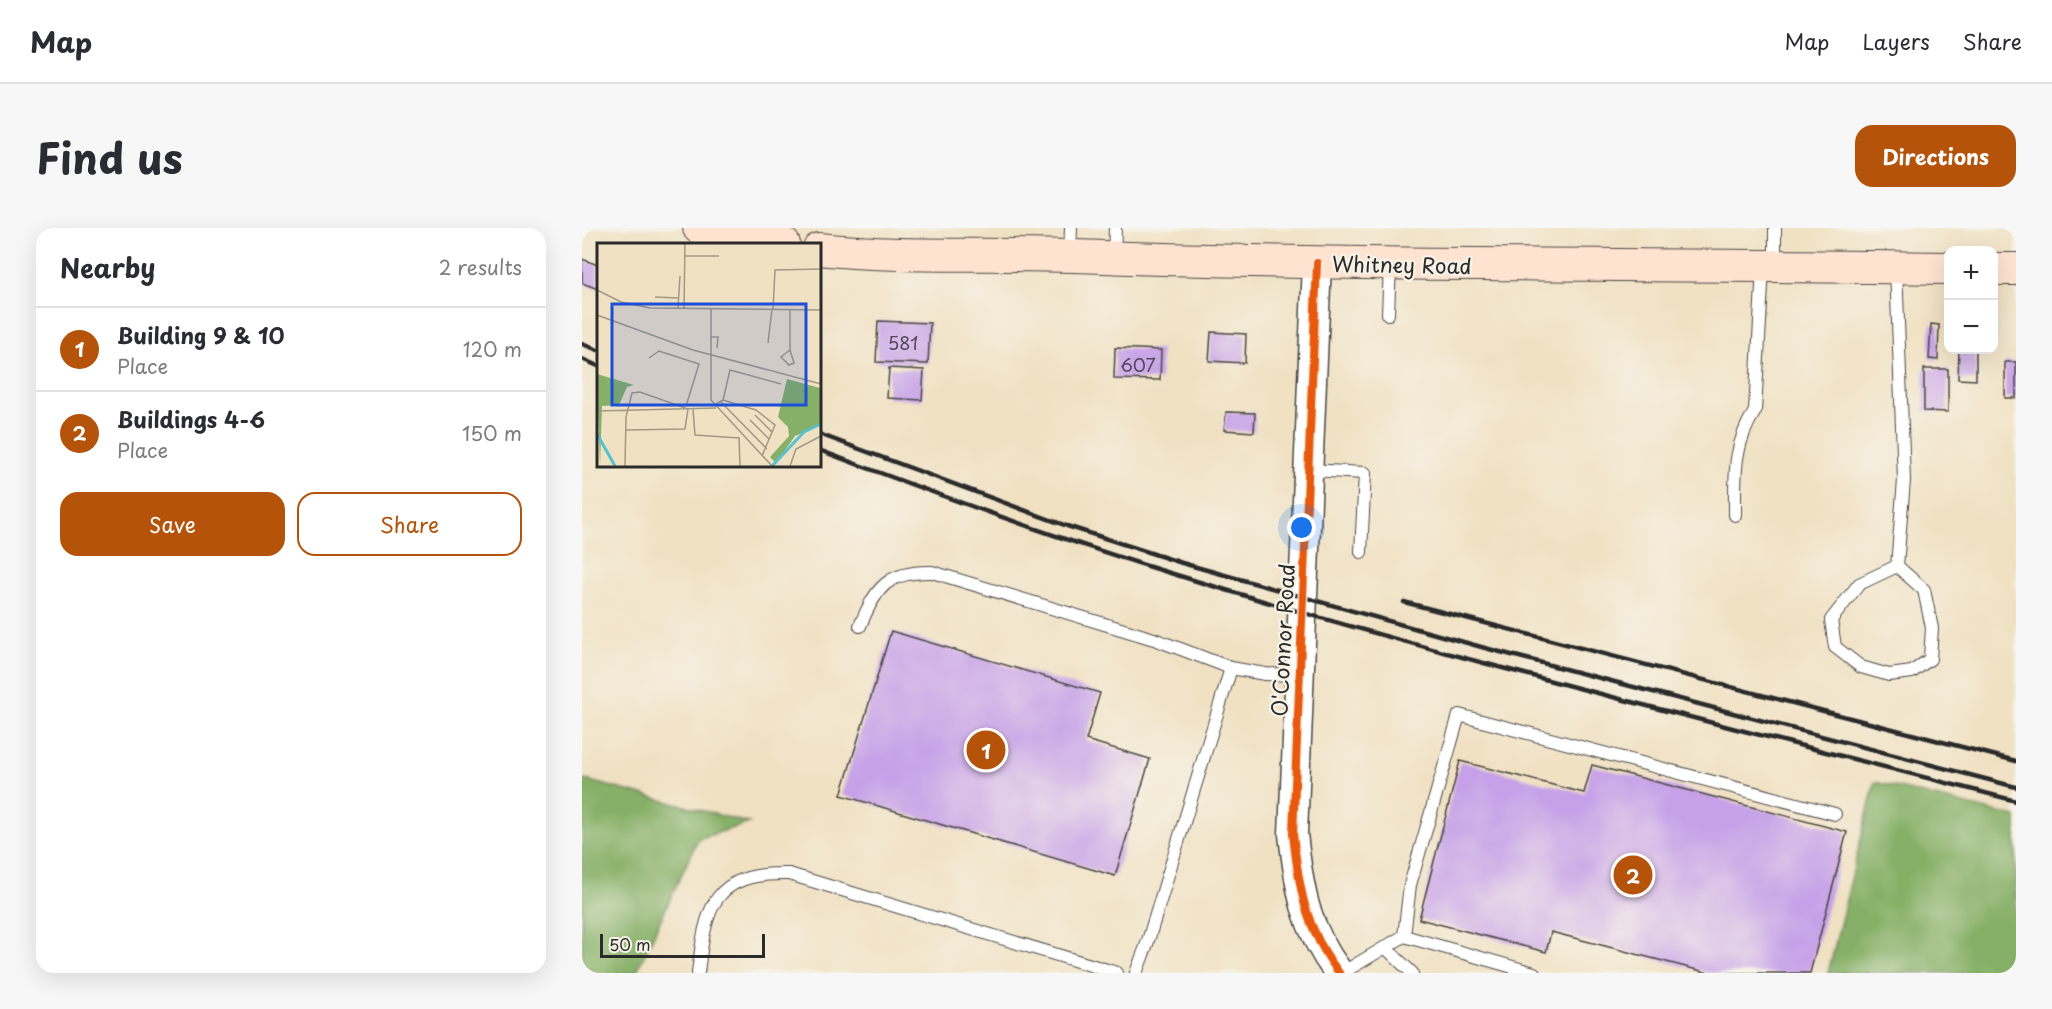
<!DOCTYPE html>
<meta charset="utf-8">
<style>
body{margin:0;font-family:"Playpen Sans",sans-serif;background:#f7f7f7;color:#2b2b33}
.controls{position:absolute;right:18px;top:18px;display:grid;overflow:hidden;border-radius:12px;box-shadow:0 6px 24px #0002}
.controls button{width:54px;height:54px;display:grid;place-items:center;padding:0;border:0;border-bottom:2px solid #e1e1e2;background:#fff;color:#2b2b33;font:30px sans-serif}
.scale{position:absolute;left:18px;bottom:15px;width:165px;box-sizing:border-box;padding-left:6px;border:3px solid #2b2b2b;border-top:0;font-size:16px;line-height:21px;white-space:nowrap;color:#2b2b2b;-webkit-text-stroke:4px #f7f3e8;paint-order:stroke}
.you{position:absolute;left:720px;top:300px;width:21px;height:21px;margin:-15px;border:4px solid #fff;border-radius:50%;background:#1a73e8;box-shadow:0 0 0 9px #1a73e833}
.badge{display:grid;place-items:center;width:39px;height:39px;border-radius:50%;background:#b45309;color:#fff;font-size:20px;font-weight:700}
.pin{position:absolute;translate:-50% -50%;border:3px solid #fff;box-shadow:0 2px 6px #0006}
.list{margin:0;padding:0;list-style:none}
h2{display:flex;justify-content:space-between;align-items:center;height:78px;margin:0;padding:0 24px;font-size:26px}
h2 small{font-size:20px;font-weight:400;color:#7c7c81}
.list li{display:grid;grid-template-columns:39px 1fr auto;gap:18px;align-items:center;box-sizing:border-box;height:84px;padding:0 24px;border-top:2px solid #e1e1e2}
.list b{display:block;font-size:22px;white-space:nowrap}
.list p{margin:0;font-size:20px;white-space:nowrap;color:#7c7c81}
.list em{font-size:20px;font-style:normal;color:#7c7c81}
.actions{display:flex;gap:12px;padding:18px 24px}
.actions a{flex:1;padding:14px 0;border:2px solid #b45309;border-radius:18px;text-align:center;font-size:21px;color:#b45309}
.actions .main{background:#b45309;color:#fff}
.map{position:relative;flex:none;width:1434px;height:745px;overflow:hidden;border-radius:18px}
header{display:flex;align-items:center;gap:36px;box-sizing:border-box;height:84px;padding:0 30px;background:#fff;border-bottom:2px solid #e1e1e2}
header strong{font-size:28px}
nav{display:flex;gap:33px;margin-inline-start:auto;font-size:21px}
.intro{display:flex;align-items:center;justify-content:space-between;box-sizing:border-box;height:144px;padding:0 36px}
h1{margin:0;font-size:42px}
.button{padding:15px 27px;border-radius:18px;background:#b45309;color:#fff;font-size:21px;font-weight:700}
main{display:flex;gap:36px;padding:0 36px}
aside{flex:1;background:#fff;border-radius:18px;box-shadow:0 6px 24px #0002}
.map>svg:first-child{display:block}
.forest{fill:#86b067;stroke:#586e49;stroke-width:1.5}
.building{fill:#c6a0e8}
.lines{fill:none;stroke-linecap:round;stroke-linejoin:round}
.service-casing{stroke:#494642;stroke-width:14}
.tertiary-casing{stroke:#494642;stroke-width:31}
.secondary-casing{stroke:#494642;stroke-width:34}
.service{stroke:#fff;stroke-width:12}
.tertiary{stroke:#fff;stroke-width:28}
.secondary{stroke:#fee3d1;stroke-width:32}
.rail{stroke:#2b2b2b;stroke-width:4.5}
.cycleway-casing{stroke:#f7f3e8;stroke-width:11}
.cycleway{stroke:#e8590c;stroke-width:8}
.labels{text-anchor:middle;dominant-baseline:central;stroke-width:4.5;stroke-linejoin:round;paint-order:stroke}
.number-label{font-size:18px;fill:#52485a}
.street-label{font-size:21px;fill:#2b2b2b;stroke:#f7f3e8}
.inset-river{fill:none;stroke:#56c2d0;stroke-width:3}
.inset-road{fill:none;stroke:#a19886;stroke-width:1.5}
.view{fill:#1d4ed8;fill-opacity:0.15;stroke:#1d4ed8;stroke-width:3}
.inset-edge{fill:none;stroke:#2b2b2b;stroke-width:3}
</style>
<header>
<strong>Map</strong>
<nav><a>Map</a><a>Layers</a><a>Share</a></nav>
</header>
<div class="intro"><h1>Find us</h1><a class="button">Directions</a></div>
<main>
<aside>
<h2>Nearby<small>2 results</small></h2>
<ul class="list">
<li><span class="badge">1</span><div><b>Building 9 &amp; 10</b><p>Place</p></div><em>120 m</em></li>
<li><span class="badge">2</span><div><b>Buildings 4-6</b><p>Place</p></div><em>150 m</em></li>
</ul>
<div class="actions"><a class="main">Save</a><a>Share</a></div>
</aside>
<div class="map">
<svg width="1434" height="745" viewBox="0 0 1434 745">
<rect width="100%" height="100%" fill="#f7f3e8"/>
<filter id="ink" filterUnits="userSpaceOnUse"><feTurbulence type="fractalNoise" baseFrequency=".0167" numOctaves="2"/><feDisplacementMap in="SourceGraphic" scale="12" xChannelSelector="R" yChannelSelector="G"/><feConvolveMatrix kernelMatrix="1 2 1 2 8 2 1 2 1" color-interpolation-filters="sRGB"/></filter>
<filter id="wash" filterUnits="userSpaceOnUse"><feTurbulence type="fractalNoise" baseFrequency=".008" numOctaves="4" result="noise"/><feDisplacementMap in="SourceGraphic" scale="24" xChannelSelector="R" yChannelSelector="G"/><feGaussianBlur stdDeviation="1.35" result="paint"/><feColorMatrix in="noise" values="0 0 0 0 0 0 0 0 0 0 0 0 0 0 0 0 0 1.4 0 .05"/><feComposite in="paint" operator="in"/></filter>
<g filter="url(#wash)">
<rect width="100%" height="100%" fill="#f0e1c3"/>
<g class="forest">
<polygon points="0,551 167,595 116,611 54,745 0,745"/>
<polygon points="1293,554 1434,589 1434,745 1246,745"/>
</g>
<g id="blocks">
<g class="building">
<polygon points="0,31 16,37 16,61 0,55"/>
<polygon points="296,93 348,95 346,136 294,134"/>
<polygon points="1349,96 1357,97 1356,132 1347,131"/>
<polygon points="629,104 664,106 663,135 627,133"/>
<polygon points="533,120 579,122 578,152 532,151"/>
<polygon points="1377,122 1394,122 1394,152 1376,151"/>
<rect x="1423" y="134" width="11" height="36"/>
<polygon points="307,140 342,142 340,172 305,170"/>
<polygon points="1342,141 1366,141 1366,184 1342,183"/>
<polygon points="644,184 673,185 672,204 642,202"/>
<polygon points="309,403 518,465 504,512 568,531 533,648 259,567"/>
<polygon points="878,533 1002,565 1010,537 1265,604 1228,745 1127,745 969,704 964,724 837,691"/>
</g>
</g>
</g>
<g filter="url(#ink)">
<use href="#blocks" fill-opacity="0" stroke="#494642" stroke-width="1.5"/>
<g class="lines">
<defs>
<g id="service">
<polyline points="488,27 489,0"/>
<polyline points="532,29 533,0"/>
<polyline points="1193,38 1193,0"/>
<polyline points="1314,40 1322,252 1315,338 1277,356 1249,392 1253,419 1279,439 1307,447 1330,444 1348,431 1350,400 1342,362 1315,338"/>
<polyline points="806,86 808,36"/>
<polyline points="726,242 783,245 779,324"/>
<path d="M 1153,287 C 1153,247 1151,217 1173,183 L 1181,39"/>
<path d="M 278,398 C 294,359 306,343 350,344 L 572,411 L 649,440 L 565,716 L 554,745"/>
<polyline points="649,440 683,446 716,447"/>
<polyline points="822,708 828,657 877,487 1253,586"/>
<polyline points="804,720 830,745"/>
<path d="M 116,745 C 124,679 130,644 207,646 L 535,745"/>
<polyline points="760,745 822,708 952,745"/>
</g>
<path id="tertiary" d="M 735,35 L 711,606 C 717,661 723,700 757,745"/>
<g id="secondary">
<polyline points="117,0 202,16"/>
<path d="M 237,21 C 322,30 407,25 492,28 C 784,39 1075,35 1366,40"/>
<polyline points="1412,41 1434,41"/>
</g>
</defs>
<use href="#service" class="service-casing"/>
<use href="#tertiary" class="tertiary-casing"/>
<use href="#secondary" class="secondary-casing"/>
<use href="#service" class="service"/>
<use href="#tertiary" class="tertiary"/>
<use href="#secondary" class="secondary"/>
<g class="rail">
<polyline points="0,116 16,122"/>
<polyline points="0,131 16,138"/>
<polyline points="237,206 485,298 600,335 903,420 1434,559"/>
<path d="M 237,222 C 356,267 476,311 598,348 C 874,433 1155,500 1434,573"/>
<polyline points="822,374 1434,533"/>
</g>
<defs>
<path id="cycleway" d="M 735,35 L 711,606 C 717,661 723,700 757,745"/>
</defs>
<use href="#cycleway" class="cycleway-casing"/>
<use href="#cycleway" class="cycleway"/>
</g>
</g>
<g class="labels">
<g class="number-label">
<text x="321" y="114">581</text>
<text x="556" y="136">607</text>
</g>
<g class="street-label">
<text transform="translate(820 36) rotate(1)">Whitney Road</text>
<text transform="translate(700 412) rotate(-87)">O'Connor Road</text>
</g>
</g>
<g transform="translate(15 15)">
<rect width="224" height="224" fill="#f0e1c3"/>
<path d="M 0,131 L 37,142 L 30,144 L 22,162 L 5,163 L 3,223 ZM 190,136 L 223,145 L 223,182 L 198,193 L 179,220 L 173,214 L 192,193 L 191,184 L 181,174 Z" fill="#86b067"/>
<path class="inset-river" d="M 0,191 L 18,223M 175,223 L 207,189 L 224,181"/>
<path class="inset-road" d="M 88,13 L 122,13M 0,47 L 24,59 L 53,65 L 224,67M 58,54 L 81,55M 81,65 L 83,33M 87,65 L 88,0M 114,66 L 114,157 L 175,223M 176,66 L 178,27 L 224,26M 193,67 L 193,107 L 184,114 L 192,122 L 197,120 L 193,107M 0,72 L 96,107 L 224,141M 113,94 L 121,94 L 120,105M 171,100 L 175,66M 52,115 L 62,108 L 102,121 L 89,163M 126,157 L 133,127 L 184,141M 124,159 L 170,206M 117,162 L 126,157 L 159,167 L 178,182 L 165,213M 96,166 L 98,192 L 142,195M 0,168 L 119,165M 158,172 L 175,189M 153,177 L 172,196M 29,187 L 88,186 L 91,166M 142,194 L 143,223M 28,223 L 29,174 L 35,150 L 43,149 L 91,166M 193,223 L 199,206 L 224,193"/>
<path class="view" d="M 15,61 L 209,61 L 209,162 L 15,162 Z"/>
<rect width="224" height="224" class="inset-edge"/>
</g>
</svg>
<div class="controls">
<button>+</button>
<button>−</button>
</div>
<div class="scale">50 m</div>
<div class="you"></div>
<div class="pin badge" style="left:404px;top:522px">1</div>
<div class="pin badge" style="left:1051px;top:647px">2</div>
</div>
</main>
